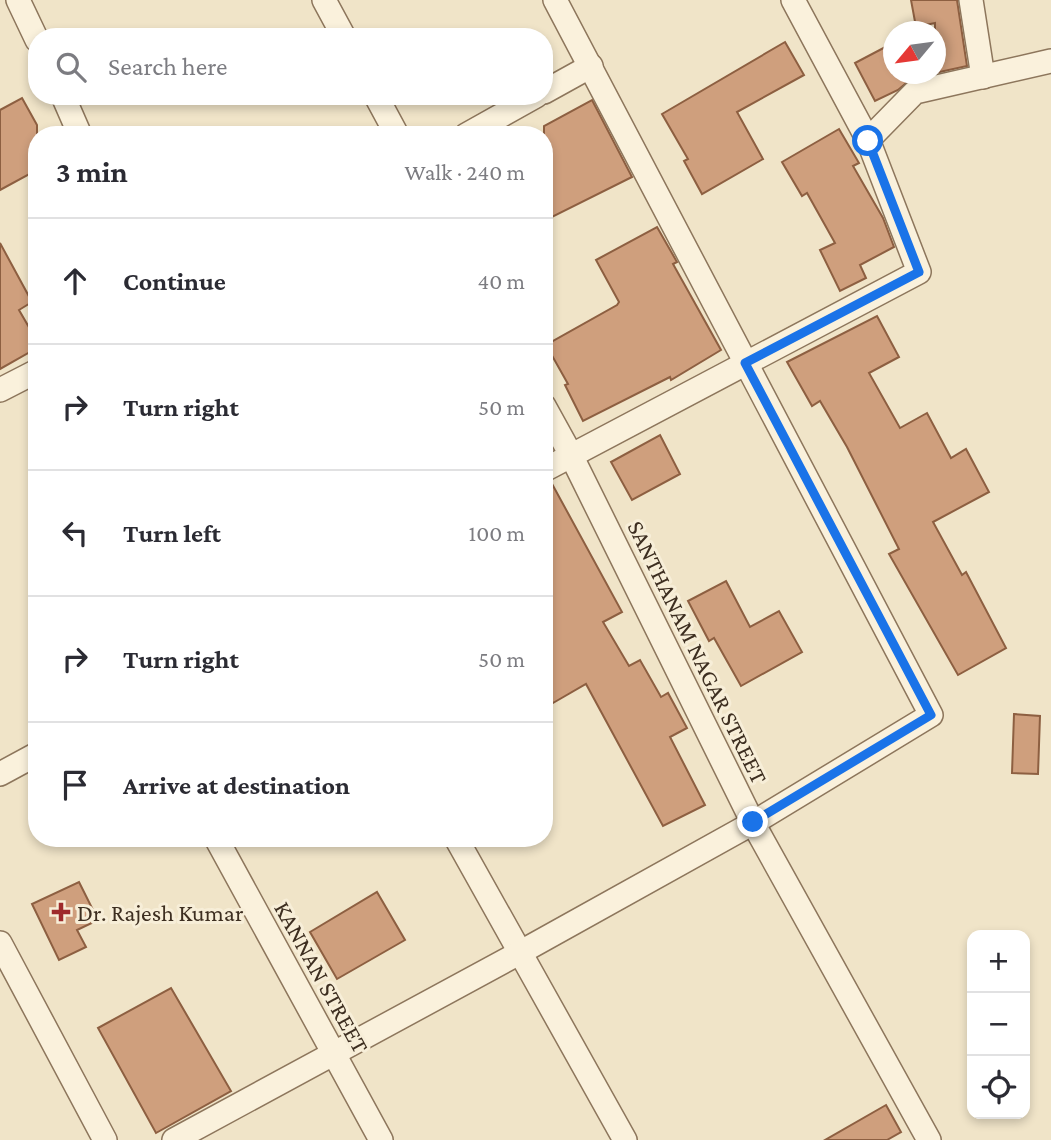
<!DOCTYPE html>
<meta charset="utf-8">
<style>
body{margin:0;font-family:"Crimson Pro",serif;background:#f2f2f3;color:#2b2b33}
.controls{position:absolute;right:21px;bottom:21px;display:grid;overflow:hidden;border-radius:14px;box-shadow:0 4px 10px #0003}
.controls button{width:63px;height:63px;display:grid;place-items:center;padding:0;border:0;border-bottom:2px solid #e1e1e2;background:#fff;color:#2b2b33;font:35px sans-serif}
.compass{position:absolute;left:883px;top:21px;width:63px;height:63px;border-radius:50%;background:#fff;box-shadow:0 4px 10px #0003;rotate:241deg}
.stop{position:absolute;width:21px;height:21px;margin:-16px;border:5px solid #1a73e8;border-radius:50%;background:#fff}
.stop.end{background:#1a73e8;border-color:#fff;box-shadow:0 2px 7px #0008}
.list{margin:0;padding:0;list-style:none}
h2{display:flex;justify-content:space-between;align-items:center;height:91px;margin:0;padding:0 28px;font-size:30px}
h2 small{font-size:23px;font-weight:400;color:#7c7c81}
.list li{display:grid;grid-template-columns:46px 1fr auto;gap:21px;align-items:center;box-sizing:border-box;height:126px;padding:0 28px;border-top:2px solid #e1e1e2}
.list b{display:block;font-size:26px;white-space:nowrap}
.list em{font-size:23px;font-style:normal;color:#7c7c81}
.icon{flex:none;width:38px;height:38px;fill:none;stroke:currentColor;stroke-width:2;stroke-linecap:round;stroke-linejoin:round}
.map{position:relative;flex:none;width:1051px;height:1140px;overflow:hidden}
.search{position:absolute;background:#fff;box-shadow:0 4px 10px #0003;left:28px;top:28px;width:525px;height:77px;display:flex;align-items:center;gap:18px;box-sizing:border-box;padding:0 24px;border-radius:28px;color:#7c7c81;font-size:26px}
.panel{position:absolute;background:#fff;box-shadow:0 4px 10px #0003;left:28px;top:126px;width:525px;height:721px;border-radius:28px}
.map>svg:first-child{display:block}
.building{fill:#cf9f7d;stroke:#8d5f41;stroke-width:2}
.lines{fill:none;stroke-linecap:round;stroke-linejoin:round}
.minor-casing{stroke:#8d765c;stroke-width:26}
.minor{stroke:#faf1dc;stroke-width:23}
.route{stroke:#1a73e8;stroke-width:9}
.poi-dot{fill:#9e2a2b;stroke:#f7eed8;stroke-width:2.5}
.labels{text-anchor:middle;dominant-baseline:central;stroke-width:6;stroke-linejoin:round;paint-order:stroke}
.street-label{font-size:24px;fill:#3d2e20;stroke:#f7eed8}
.poi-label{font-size:24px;fill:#3d2e20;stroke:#f7eed8;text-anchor:start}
</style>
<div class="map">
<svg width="1051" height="1140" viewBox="0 0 1051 1140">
<rect width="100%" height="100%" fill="#f0e4c8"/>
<g class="building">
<polygon points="911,0 957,0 967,66 935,73 935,23 916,27"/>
<polygon points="785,42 804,75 737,112 763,159 702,194 684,161 688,159 662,114"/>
<polygon points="893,43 893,74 928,74 911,79 898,90 875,101 855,63"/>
<polygon points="22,98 37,125 37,170 0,190 0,110"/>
<polygon points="592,100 632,177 544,221 544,126"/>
<polygon points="839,129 859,163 853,166 883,218 894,247 860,265 866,278 840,291 820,250 835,243 807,193 802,196 782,162"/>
<polygon points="657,227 677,262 673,264 721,350 671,380 670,377 583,421 565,385 568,384 546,345 617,305 619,302 596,260"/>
<polygon points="0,243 32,302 19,310 37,341 37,348 0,369"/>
<polygon points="877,316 899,357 869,373 900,428 927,413 951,458 966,449 989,492 933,522 962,575 966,572 1006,648 958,675 889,554 899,549 847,447 820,401 812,406 787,362"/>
<polygon points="660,435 680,474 632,500 611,462"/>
<polygon points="551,482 622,612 603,622 629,666 640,660 661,697 668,693 687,728 670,737 705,805 663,826 586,684 553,703 544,688 544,484"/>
<polygon points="726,581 750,627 779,611 802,652 741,686 714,638 709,641 688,601"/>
<polygon points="1014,714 1040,716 1038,774 1012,773"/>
<polygon points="79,882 98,920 77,930 86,947 59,960 32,904"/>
<polygon points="377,892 405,940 337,979 310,932"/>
<polygon points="171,988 231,1091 156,1133 98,1028"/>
<polygon points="886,1105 901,1132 887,1140 825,1140"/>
</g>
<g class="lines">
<defs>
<g id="minor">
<polyline points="18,0 37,40"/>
<polyline points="324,0 344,37"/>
<polyline points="793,0 868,140"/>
<polyline points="971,0 983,77"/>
<polyline points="544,92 591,66"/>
<polyline points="63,96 80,135"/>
<polyline points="376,96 397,135"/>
<polyline points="466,135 536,96"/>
<polyline points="0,390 37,371"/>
<polyline points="544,406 571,455 753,823 929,1140"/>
<polyline points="544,470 919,272 868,140 915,92 1051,61"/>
<polyline points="0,774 37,754"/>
<polyline points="216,838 381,1140"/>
<polyline points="456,838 625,1140"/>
<polyline points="0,943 105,1140"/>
<polyline points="174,1140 521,952 753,823 931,715 555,0"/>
</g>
</defs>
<use href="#minor" class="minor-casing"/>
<use href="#minor" class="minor"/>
</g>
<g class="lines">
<polyline class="route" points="753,822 931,715 745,363 919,272 868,141"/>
</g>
<path class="poi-dot" d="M57.5 901.5h7v7h7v7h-7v7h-7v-7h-7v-7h7z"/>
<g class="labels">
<g class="street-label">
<text transform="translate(698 652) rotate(64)">SANTHANAM NAGAR STREET</text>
<text transform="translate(322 977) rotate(61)">KANNAN STREET</text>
</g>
<g class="poi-label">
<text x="77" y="912">Dr. Rajesh Kumar</text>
</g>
</g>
</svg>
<div class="controls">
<button>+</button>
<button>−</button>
<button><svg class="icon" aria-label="locate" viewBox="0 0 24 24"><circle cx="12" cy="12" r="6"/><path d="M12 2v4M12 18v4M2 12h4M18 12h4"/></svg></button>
</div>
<svg class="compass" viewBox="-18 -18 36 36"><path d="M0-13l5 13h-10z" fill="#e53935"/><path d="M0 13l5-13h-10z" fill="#7c7c81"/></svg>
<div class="stop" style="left:868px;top:141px"></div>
<div class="stop end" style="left:753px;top:822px"></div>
<div class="search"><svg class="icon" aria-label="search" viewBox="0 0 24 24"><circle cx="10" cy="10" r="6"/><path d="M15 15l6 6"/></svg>Search here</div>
<section class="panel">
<h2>3 min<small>Walk · 240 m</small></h2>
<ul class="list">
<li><svg class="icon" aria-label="ahead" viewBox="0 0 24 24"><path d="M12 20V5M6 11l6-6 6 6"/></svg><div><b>Continue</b></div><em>40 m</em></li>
<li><svg class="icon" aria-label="right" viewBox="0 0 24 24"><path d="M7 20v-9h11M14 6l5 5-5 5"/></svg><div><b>Turn right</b></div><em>50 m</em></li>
<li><svg class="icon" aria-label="left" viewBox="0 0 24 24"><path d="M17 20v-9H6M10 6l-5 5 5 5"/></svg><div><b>Turn left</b></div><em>100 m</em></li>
<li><svg class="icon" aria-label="right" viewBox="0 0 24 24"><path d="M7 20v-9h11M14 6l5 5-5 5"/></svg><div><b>Turn right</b></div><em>50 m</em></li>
<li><svg class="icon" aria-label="arrive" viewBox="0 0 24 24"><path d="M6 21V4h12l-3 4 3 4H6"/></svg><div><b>Arrive at destination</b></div></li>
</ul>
</section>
</div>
